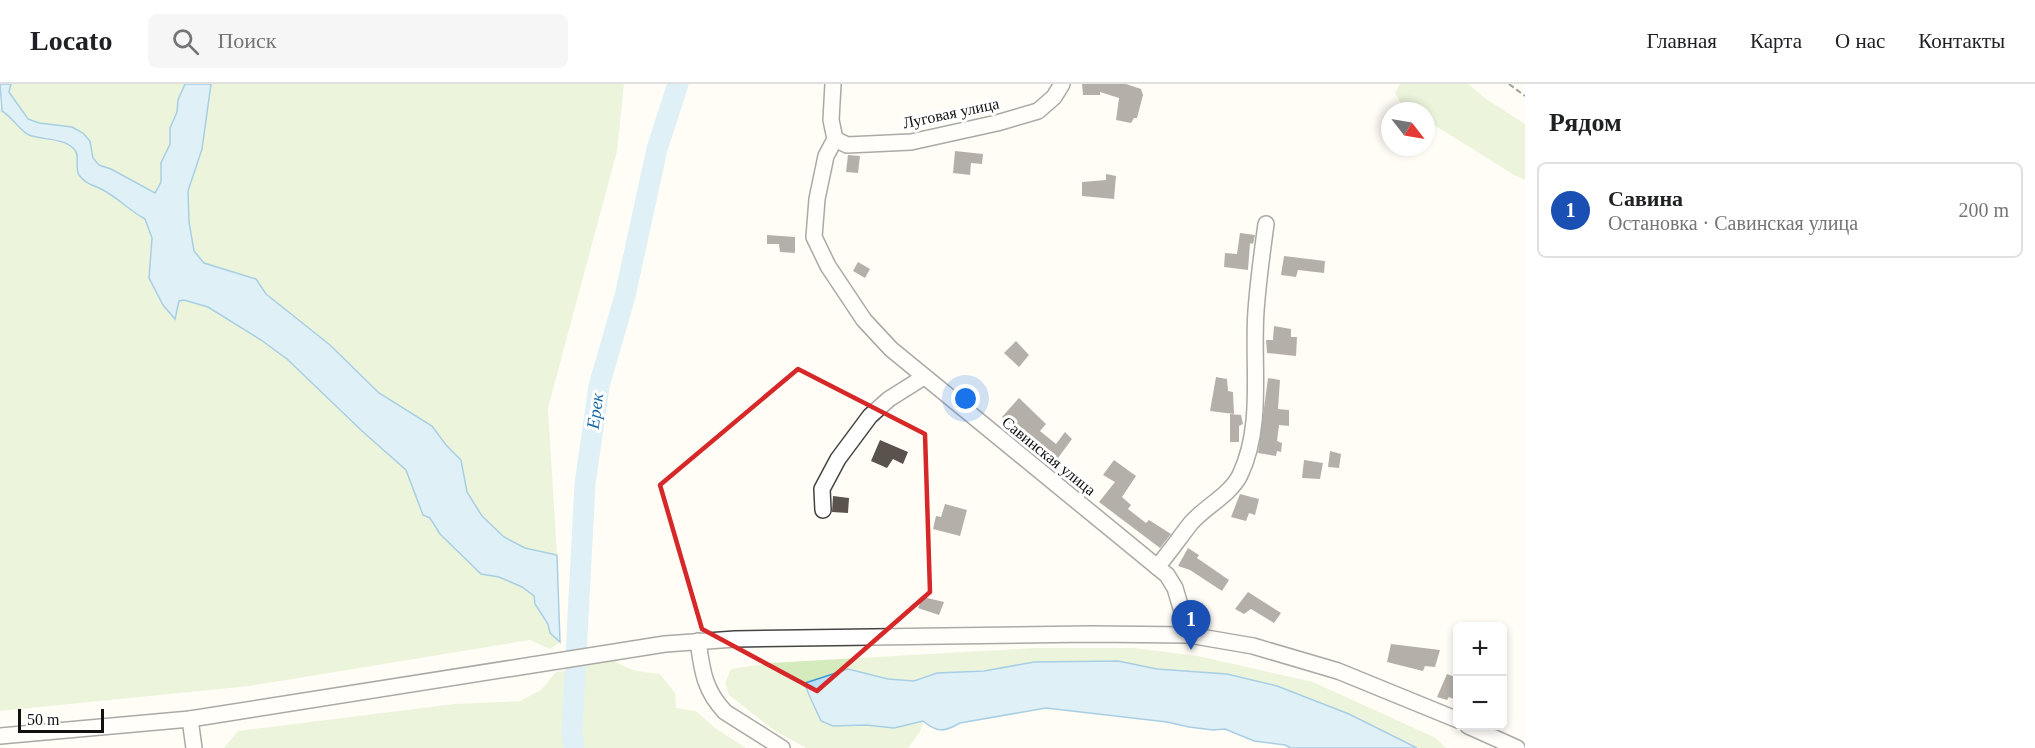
<!DOCTYPE html>
<html lang="ru">
<meta charset="utf-8">
<style>
body{margin:0;font-family:Georgia,serif;background:#f6f6f6;color:#202124}
.controls{position:absolute;right:18px;bottom:18px;display:grid;overflow:hidden;border-radius:9px;box-shadow:0 3px 9px #0003}
.controls button{width:54px;height:54px;display:grid;place-items:center;padding:0;border:0;border-bottom:2px solid #e0e0e0;background:#fff;color:#202124;font:30px sans-serif}
.compass{position:absolute;left:1381px;top:18px;width:54px;height:54px;border-radius:50%;background:#fff;box-shadow:0 3px 9px #0003;rotate:121deg}
.scale{position:absolute;left:18px;bottom:15px;width:86px;box-sizing:border-box;padding-left:6px;border:3px solid #111;border-top:0;font-size:16px;line-height:21px;white-space:nowrap;color:#111;-webkit-text-stroke:4px #fff;paint-order:stroke}
.you{position:absolute;left:966px;top:315px;width:21px;height:21px;margin:-15px;border:4px solid #fff;border-radius:50%;background:#1a73e8;box-shadow:0 0 0 9px #1a73e833}
.badge{display:grid;place-items:center;width:39px;height:39px;border-radius:50%;background:#c4262e;color:#fff;font-size:20px;font-weight:700}
.pin{position:absolute;translate:-50% -50px;filter:drop-shadow(0 2px 3px #0008)}
.pin::after{content:'';position:absolute;top:32px;width:21px;height:18px;background:inherit;clip-path:polygon(0 0,100% 0,50% 100%)}
.list{margin:0;padding:0;list-style:none}
h2{display:flex;justify-content:space-between;align-items:center;height:78px;margin:0;padding:0 24px;font-size:26px}
h2 small{font-size:20px;font-weight:400;color:#757577}
.list li{display:grid;grid-template-columns:39px 1fr auto;gap:18px;align-items:center;box-sizing:border-box;height:96px;margin:0 12px 12px;padding:0 12px;border:2px solid #e0e0e0;border-radius:9px}
.list b{display:block;font-size:22px;white-space:nowrap}
.list p{margin:0;font-size:20px;white-space:nowrap;color:#757577}
.list em{font-size:20px;font-style:normal;color:#757577}
.icon{flex:none;width:33px;height:33px;fill:none;stroke:currentColor;stroke-width:2;stroke-linecap:round;stroke-linejoin:round}
.map{position:relative;flex:none;width:1525px;height:664px;overflow:hidden}
header{display:flex;align-items:center;gap:36px;box-sizing:border-box;height:84px;padding:0 30px;background:#fff;border-bottom:2px solid #e0e0e0}
header strong{font-size:28px}
nav{display:flex;gap:33px;margin-inline-start:auto;font-size:21px}
.search{width:420px;height:54px;background:#f6f6f6;display:flex;align-items:center;gap:15px;box-sizing:border-box;padding:0 21px;border-radius:9px;color:#757577;font-size:22px}
main{display:flex}
aside{flex:1;background:#fff}
.map>svg:first-child{display:block}
.green{fill:#d5ebbd}
.water{fill:#b9e0f7;stroke:#3f96cf;stroke-width:1.5}
.lines{fill:none;stroke-linecap:round;stroke-linejoin:round}
.river{stroke:#b9e0f7;stroke-width:21}
.building{fill:#5a524d}
.minor-casing{stroke:#444;stroke-width:18}
.path{stroke:#333;stroke-width:2;stroke-dasharray:6 3;stroke-linecap:butt}
.minor{stroke:#fff;stroke-width:15}
.marked{fill:none;stroke:#d62828;stroke-width:4.5;stroke-linejoin:round}
.labels{text-anchor:middle;dominant-baseline:central;stroke-width:6;stroke-linejoin:round;paint-order:stroke}
.street-label{font-size:16px;fill:#111;stroke:#fff}
.water-label{font-size:18px;font-style:italic;fill:#1768a6;stroke:#fff}
</style>
<header>
<strong>Locato</strong>
<div class="search"><svg class="icon" aria-label="search" viewBox="0 0 24 24"><circle cx="10" cy="10" r="6"/><path d="M15 15l6 6"/></svg>Поиск</div>
<nav><a>Главная</a><a>Карта</a><a>О нас</a><a>Контакты</a></nav>
</header>
<main>
<div class="map">
<svg width="1525" height="664" viewBox="0 0 1525 664">
<rect width="100%" height="100%" fill="#fffdf5"/>
<g class="green">
<polygon points="11,0 185,0 178,16 177,28 170,44 170,60 161,79 161,98 155,109 111,85 99,81 93,74 90,57 28,35 9,8"/>
<polygon points="211,0 624,0 617,67 548,324 557,471 525,464 504,453 482,432 467,408 461,376 446,361 432,342 379,309 330,261 266,210 256,195 204,179 194,167 189,138 188,107 202,65"/>
<path d="M 1400,0 L 1468,0 L 1485,14 L 1525,40 L 1525,96 L 1514,91 L 1426,36 L 1426,27 C 1409,27 1403,25 1395,9 Z"/>
<polygon points="0,23 2,27 11,33 28,50 66,60 75,65 78,72 76,85 86,99 104,106 137,131 145,135 152,154 149,194 163,221 175,234 179,217 184,216 208,223 261,256 287,275 335,322 406,386 423,431 430,433 440,450 480,490 499,493 522,503 534,512 535,520 548,540 550,549 560,558 550,565 530,556 250,602 0,627"/>
<path d="M 1035,564 L 1134,564 L 1198,572 L 1313,598 L 1436,654 L 1446,664 L 1417,664 L 1349,630 L 1277,602 L 1227,590 L 1157,585 L 1118,577 L 937,589 L 914,597 L 888,595 L 848,585 L 805,600 C 806,607 817,627 821,637 L 833,642 L 866,641 L 894,644 L 923,637 L 920,648 L 908,664 L 806,664 L 775,647 L 729,611 L 725,599 L 731,585 L 770,579 Z"/>
<path d="M 614,576 C 628,587 643,588 660,590 L 675,609 L 676,624 L 696,627 L 715,644 L 746,664 L 224,664 L 238,647 L 455,620 L 520,617 L 541,606 L 556,588 Z"/>
</g>
<g class="water">
<path d="M 0,0 L 11,0 L 9,8 L 28,35 L 39,39 L 72,43 L 83,49 L 90,57 L 93,74 L 99,81 L 111,85 L 155,109 L 161,98 L 161,79 L 170,60 L 170,44 L 177,28 L 178,16 L 185,0 L 211,0 L 202,65 L 188,107 L 189,138 L 194,167 L 204,179 L 256,195 L 266,210 L 330,261 L 379,309 L 432,342 L 446,361 L 461,376 L 467,408 L 482,432 L 504,453 L 525,464 L 557,471 L 560,558 L 550,549 L 548,540 L 535,520 L 534,512 L 522,503 L 499,493 L 481,490 L 440,450 L 430,434 L 423,431 L 406,386 L 362,347 L 287,275 L 261,256 L 208,223 L 184,216 L 179,217 L 175,235 L 163,221 L 149,194 L 152,154 L 145,135 C 130,127 118,114 103,106 C 94,101 85,100 79,91 C 74,83 81,72 74,65 C 64,54 42,56 29,51 C 21,48 12,33 2,27 Z"/>
<path d="M 1118,577 L 1157,585 L 1227,590 L 1277,602 L 1349,630 L 1417,664 L 1291,664 L 1285,661 L 1254,657 L 1225,645 L 1213,646 L 1189,643 L 1167,638 L 1046,624 L 960,639 C 945,648 937,649 923,637 L 894,644 L 866,641 L 833,642 L 821,637 C 817,627 806,607 805,599 L 848,585 L 888,595 L 914,597 L 937,589 L 984,587 L 1034,578 Z"/>
</g>
<g class="lines">
<polyline class="river" points="574,664 572,647 585,400 599,302 625,212 657,65 678,0"/>
</g>
<g class="building">
<polygon points="1082,0 1126,0 1141,5 1143,11 1137,34 1134,34 1131,39 1116,36 1119,14 1100,8 1100,11 1083,11"/>
<polygon points="955,67 983,70 982,80 971,79 970,91 953,89"/>
<polygon points="848,71 860,72 858,89 846,88"/>
<polygon points="1106,90 1116,92 1114,115 1082,112 1082,98 1106,96"/>
<polygon points="1240,149 1255,151 1253,160 1250,159 1248,186 1224,183 1225,169 1237,170"/>
<polygon points="767,151 795,153 795,169 780,168 779,160 767,160"/>
<polygon points="1284,172 1325,177 1324,189 1298,186 1296,193 1281,191"/>
<polygon points="858,178 870,185 865,194 853,187"/>
<polygon points="1274,242 1291,245 1291,253 1297,253 1296,272 1267,269 1266,256 1273,256"/>
<polygon points="1016,257 1029,271 1019,283 1004,269"/>
<polygon points="1216,293 1227,295 1228,307 1233,308 1234,330 1210,327"/>
<polygon points="1268,294 1280,296 1278,325 1289,326 1289,342 1279,341 1277,357 1282,359 1281,368 1277,367 1276,372 1258,369"/>
<polygon points="1019,314 1046,340 1040,347 1056,360 1065,348 1072,355 1055,378 1014,337 1011,341 1002,333"/>
<polygon points="1230,330 1241,331 1243,340 1239,342 1239,358 1230,358"/>
<polygon points="880,356 908,368 903,380 893,375 887,384 871,377"/>
<polygon points="1330,367 1341,370 1339,384 1328,383"/>
<polygon points="1114,376 1136,392 1122,413 1131,421 1128,425 1146,439 1149,436 1171,450 1160,464 1099,418 1115,398 1103,391"/>
<polygon points="1304,376 1323,379 1320,395 1302,394"/>
<polygon points="1240,410 1259,415 1255,431 1249,429 1246,437 1231,433"/>
<polygon points="833,412 849,414 848,429 832,428"/>
<polygon points="945,420 967,426 960,452 933,445 936,432 941,433"/>
<polygon points="1188,464 1199,471 1197,474 1229,496 1222,507 1190,486 1178,482"/>
<polygon points="1248,508 1281,529 1274,539 1251,525 1244,530 1235,525"/>
<polygon points="923,513 944,518 939,531 918,524"/>
<polygon points="1391,560 1440,566 1435,583 1425,582 1423,587 1387,578"/>
<polygon points="1447,590 1458,594 1458,617 1449,613 1447,616 1437,613"/>
</g>
<g class="lines">
<defs>
<g id="minor">
<polyline points="833,0 831,36 835,55 826,72 817,115 814,153 828,182 864,236 891,265 1167,491 1175,504 1189,551"/>
<polyline points="835,55 847,61 911,58 997,39 1038,27 1054,13 1062,0"/>
<polyline points="823,426 822,405 838,375 870,332 889,315 924,293"/>
<path d="M 1157,483 C 1169,469 1180,453 1191,439 C 1206,422 1230,411 1240,391 C 1264,341 1252,281 1256,227 C 1258,198 1262,169 1266,140"/>
<path d="M 698,557 C 702,586 704,606 725,628 L 782,664"/>
<polyline points="190,635 194,664"/>
<polyline points="1468,642 1517,664"/>
<polyline points="0,652 190,635 665,560 735,555 1091,550 1189,551 1253,562 1338,587 1458,636"/>
</g>
</defs>
<use href="#minor" class="minor-casing"/>
<polyline class="path" points="1509,0 1525,12"/>
<use href="#minor" class="minor"/>
</g>
<path d="M0 0H1525V664H0ZM 798,285 L 925,350 L 930,508 L 817,607 L 702,545 L 660,401 Z" fill="#fffdf5" fill-opacity=".55" fill-rule="evenodd"/>
<path class="marked" d="M 798,285 L 925,350 L 930,508 L 817,607 L 702,545 L 660,401 Z"/>
<g class="labels">
<g class="street-label">
<text transform="translate(951 29) rotate(-12)">Луговая улица</text>
<text transform="translate(1049 372) rotate(39)">Савинская улица</text>
</g>
<g class="water-label">
<text transform="translate(595 327) rotate(-82)">Ерек</text>
</g>
</g>
</svg>
<div class="controls">
<button>+</button>
<button>−</button>
</div>
<svg class="compass" viewBox="-18 -18 36 36"><path d="M0-13l5 13h-10z" fill="#e53935"/><path d="M0 13l5-13h-10z" fill="#757577"/></svg>
<div class="scale">50 m</div>
<div class="you"></div>
<div class="pin badge" style="left:1191px;top:566px;background:#1a4fb4">1</div>
</div>
<aside>
<h2>Рядом<small></small></h2>
<ul class="list">
<li><span class="badge" style="background:#1a4fb4">1</span><div><b>Савина</b><p>Остановка · Савинская улица</p></div><em>200 m</em></li>
</ul>
</aside>
</main>
